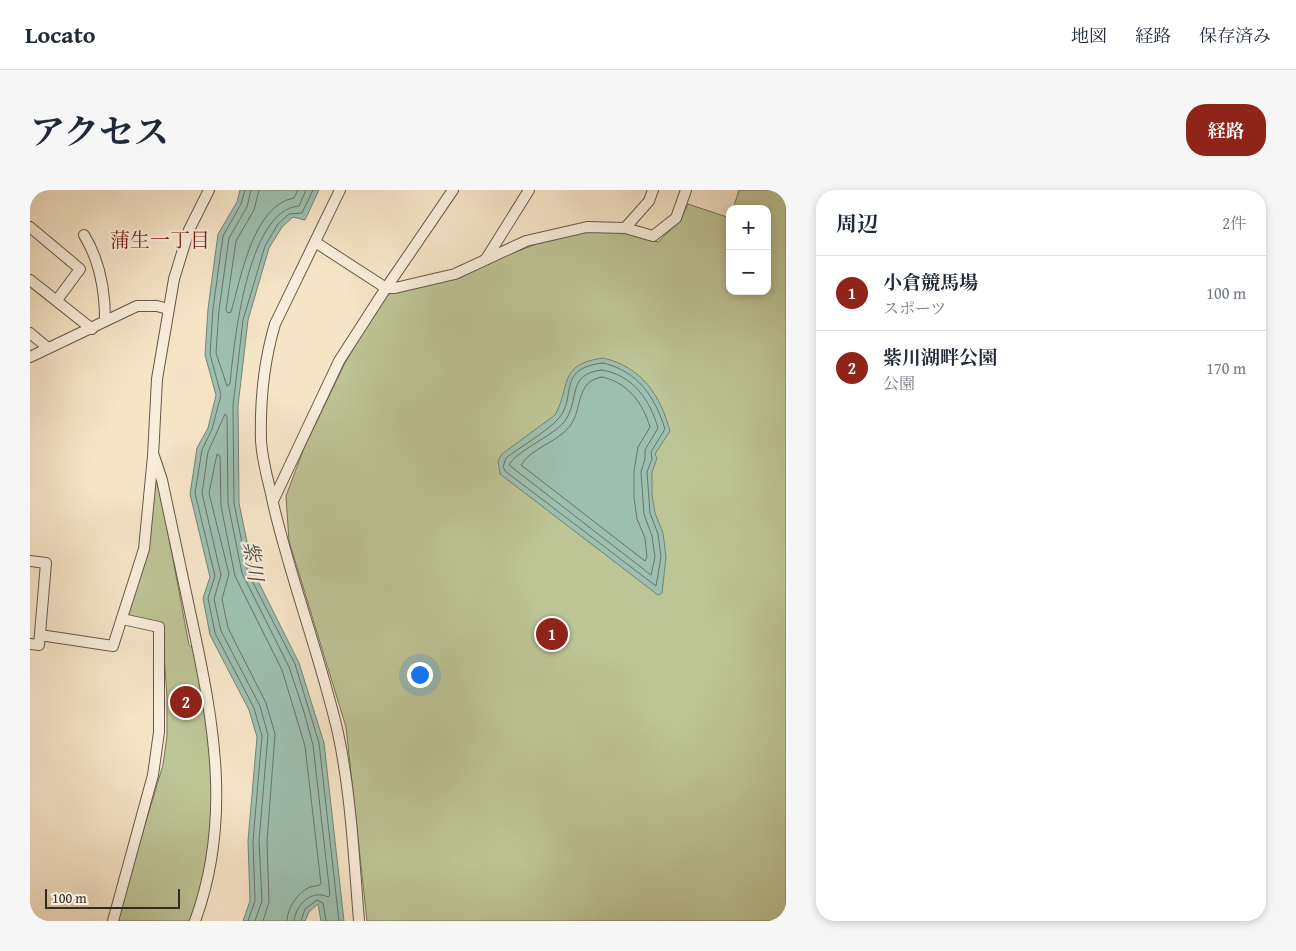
<!DOCTYPE html>
<html lang="ja">
<meta charset="utf-8">
<style>
body{margin:0;font-family:"Gentium Book Plus","Noto Serif JP",serif;background:#f6f6f7;color:#1f2937}
.controls{position:absolute;right:15px;top:15px;display:grid;overflow:hidden;border-radius:10px;box-shadow:0 2px 8px #0003}
.controls button{width:45px;height:45px;display:grid;place-items:center;padding:0;border:0;border-bottom:1px solid #e0e1e3;background:#fff;color:#1f2937;font:25px sans-serif}
.scale{position:absolute;left:15px;bottom:12px;width:135px;box-sizing:border-box;padding-left:5px;border:2px solid #352921;border-top:0;font-size:14px;line-height:18px;white-space:nowrap;color:#352921;-webkit-text-stroke:4px #f9eddb;paint-order:stroke}
.you{position:absolute;left:389px;top:484px;width:18px;height:18px;margin:-12px;border:4px solid #fff;border-radius:50%;background:#1a73e8;box-shadow:0 0 0 8px #1a73e833}
.badge{display:grid;place-items:center;width:32px;height:32px;border-radius:50%;background:#8f2418;color:#fff;font-size:16px;font-weight:700}
.pin{position:absolute;translate:-50% -50%;border:2px solid #fff;box-shadow:0 1px 5px #0006}
.list{margin:0;padding:0;list-style:none}
h2{display:flex;justify-content:space-between;align-items:center;height:65px;margin:0;padding:0 20px;font-size:21px}
h2 small{font-size:16px;font-weight:400;color:#747a83}
.list li{display:grid;grid-template-columns:32px 1fr auto;gap:15px;align-items:center;box-sizing:border-box;height:75px;padding:0 20px;border-top:1px solid #e0e1e3}
.list b{display:block;font-size:19px;white-space:nowrap}
.list p{margin:0;font-size:16px;white-space:nowrap;color:#747a83}
.list em{font-size:16px;font-style:normal;color:#747a83}
.map{position:relative;flex:none;width:756px;height:731px;overflow:hidden;border-radius:20px}
header{display:flex;align-items:center;gap:30px;box-sizing:border-box;height:70px;padding:0 25px;background:#fff;border-bottom:1px solid #e0e1e3}
header strong{font-size:24px}
nav{display:flex;gap:28px;margin-inline-start:auto;font-size:18px}
.intro{display:flex;align-items:center;justify-content:space-between;box-sizing:border-box;height:120px;padding:0 30px}
h1{margin:0;font-size:35px}
.button{padding:12px 22px;border-radius:20px;background:#8f2418;color:#fff;font-size:18px;font-weight:700}
main{display:flex;gap:30px;padding:0 30px}
aside{flex:1;background:#fff;border-radius:20px;box-shadow:0 2px 8px #0003}
.map>svg:first-child{display:block}
.green{fill:#bdc495;stroke:#79765b}
.water{fill:#9dbfb0;stroke:#738377}
.lines{fill:none;stroke-linecap:round;stroke-linejoin:round}
.shore{stroke:#697468;stroke-width:1}
.minor-casing{stroke:#65584a;stroke-width:12}
.minor{stroke:#f9eddb;stroke-width:10}
.labels{text-anchor:middle;dominant-baseline:central;stroke-width:4.5;stroke-linejoin:round;paint-order:stroke}
.neighbourhood-label{font-size:20px;fill:#7a1f14;stroke:#f9eddb}
.water-label{font-size:20px;font-style:italic;fill:#4f4e45;stroke:#f9eddb}
</style>
<header>
<strong>Locato</strong>
<nav><a>地図</a><a>経路</a><a>保存済み</a></nav>
</header>
<div class="intro"><h1>アクセス</h1><a class="button">経路</a></div>
<main>
<div class="map">
<svg width="756" height="731" viewBox="0 0 756 731">
<rect width="100%" height="100%" fill="#f6e4c7"/>
<filter id="stains"><feTurbulence type="fractalNoise" baseFrequency=".004" numOctaves="4"/><feColorMatrix values="0 0 0 0 .2 0 0 0 0 .09 0 0 0 0 .02 0 0 0 .5 -.17"/></filter>
<radialGradient id="worn" r=".72"><stop offset=".6" stop-color="#630" stop-opacity="0"/><stop offset="1" stop-color="#630" stop-opacity=".3"/></radialGradient>
<g class="green">
<polygon points="709,0 756,0 756,731 337,731 316,537 259,351 256,306 274,258 315,173 353,109 359,104 407,92 517,50 556,41 587,41 628,52 650,31 658,14 700,28 700,101 737,101 737,19 703,19"/>
<path d="M 127,284 L 159,455 L 163,459 C 176,515 186,575 183,634 C 181,667 171,699 162,731 L 86,731 L 133,575 L 137,546 L 137,507 L 132,434 L 98,425 L 118,362 L 124,285 Z"/>
</g>
<g class="water">
<polygon points="210,0 289,0 275,30 263,27 252,37 239,58 218,130 208,216 209,313 223,381 269,473 294,553 314,731 291,731 288,714 279,722 275,731 213,731 220,711 218,651 227,547 219,520 180,445 173,408 180,387 160,304 167,258 178,238 186,205 175,165 178,119 188,44 207,12"/>
<path d="M 573,168 C 612,177 630,205 640,241 L 625,264 L 627,268 L 622,282 L 622,305 L 625,323 L 633,343 L 636,367 L 632,403 L 628,405 L 470,284 L 468,271 L 472,264 L 525,225 C 541,197 527,174 573,168 Z"/>
</g>
<g class="lines">
<g class="shore">
<polyline points="215,0 211,14 193,46 183,119 180,164 191,205 182,239 172,260 165,303 185,386 178,408 185,443 224,518 232,546 223,651 225,711 218,731"/>
<path d="M 221,0 L 217,17 L 199,48 L 189,120 L 186,163 L 197,196 L 200,194 C 204,153 217,20 269,16 L 276,0"/>
<path d="M 229,0 L 224,20 L 206,51 L 196,120 L 198,123 L 201,122 C 211,88 223,15 264,8 L 268,0"/>
<polyline points="283,0 272,23 259,24 248,34 235,56 213,130 203,216 204,313 218,383 265,474 289,553 309,731"/>
<path d="M 573,173 C 608,181 625,207 635,239 L 621,262 L 622,269 L 617,282 L 620,323 L 628,344 L 631,367 L 626,396 L 475,281 L 473,277 L 476,268 C 490,257 518,241 529,228 C 547,207 526,178 573,173 Z"/>
<path d="M 572,180 C 603,185 620,210 628,238 L 615,260 L 615,269 L 611,282 L 614,324 L 622,346 L 625,367 L 621,385 L 479,275 C 486,261 523,246 534,232 C 551,211 535,184 572,180 Z"/>
<path d="M 572,187 C 597,192 613,213 620,237 L 608,257 L 604,281 L 604,308 L 607,329 L 615,348 L 617,367 L 615,371 L 491,275 C 501,258 528,252 540,236 C 553,219 545,191 572,187 Z"/>
<path d="M 225,731 L 232,711 L 229,651 L 238,545 L 230,516 L 191,441 L 184,409 L 191,385 L 172,303 L 178,262 L 195,224 L 197,226 L 198,313 L 212,383 L 259,477 L 274,522 L 283,555 L 300,705 L 298,707 C 282,699 266,714 264,731"/>
<path d="M 233,731 L 239,712 L 237,652 L 245,544 L 236,513 L 198,438 L 192,409 L 199,384 L 179,303 L 187,264 L 190,266 L 191,316 L 205,386 L 252,480 L 275,556 L 291,694 C 288,696 285,696 280,697 C 268,702 257,718 257,731"/>
<polyline points="271,731 275,719 287,710 293,713 296,731"/>
</g>
<defs>
<g id="minor">
<path d="M 310,0 L 245,134 C 234,171 230,212 231,250 C 232,272 239,292 243,313 C 261,391 290,465 308,543 C 321,604 324,669 329,731"/>
<polyline points="0,37 50,79 27,110"/>
<polyline points="595,38 619,11 623,0"/>
<path d="M 54,45 C 70,71 75,100 75,130"/>
<polyline points="285,52 356,98 365,98 425,84 496,51 557,37 595,38 623,46 646,28 656,0"/>
<polyline points="456,69 499,0"/>
<polyline points="0,90 62,139"/>
<polyline points="0,143 18,158"/>
<polyline points="0,167 107,116 127,116 138,119"/>
<path d="M 124,266 L 132,290 C 142,337 152,384 162,431 C 184,533 202,630 165,731"/>
<polyline points="243,311 309,171 354,101 423,0"/>
<polyline points="0,371 16,373 9,455 0,454"/>
<polyline points="10,445 83,456 114,359 123,266 127,189 144,89 159,40 179,0"/>
<polyline points="83,731 123,585 129,542 129,437 92,429"/>
</g>
</defs>
<use href="#minor" class="minor-casing"/>
<use href="#minor" class="minor"/>
</g>
<g class="labels">
<g class="neighbourhood-label">
<text x="130" y="49">蒲生一丁目</text>
</g>
<g class="water-label">
<text transform="translate(224 371) rotate(82)">紫川</text>
</g>
</g>
<rect width="100%" height="100%" filter="url(#stains)"/>
<rect width="100%" height="100%" fill="url(#worn)"/>
</svg>
<div class="controls">
<button>+</button>
<button>−</button>
</div>
<div class="scale">100 m</div>
<div class="you"></div>
<div class="pin badge" style="left:522px;top:444px">1</div>
<div class="pin badge" style="left:156px;top:512px">2</div>
</div>
<aside>
<h2>周辺<small>2件</small></h2>
<ul class="list">
<li><span class="badge">1</span><div><b>小倉競馬場</b><p>スポーツ</p></div><em>100 m</em></li>
<li><span class="badge">2</span><div><b>紫川湖畔公園</b><p>公園</p></div><em>170 m</em></li>
</ul>
</aside>
</main>
